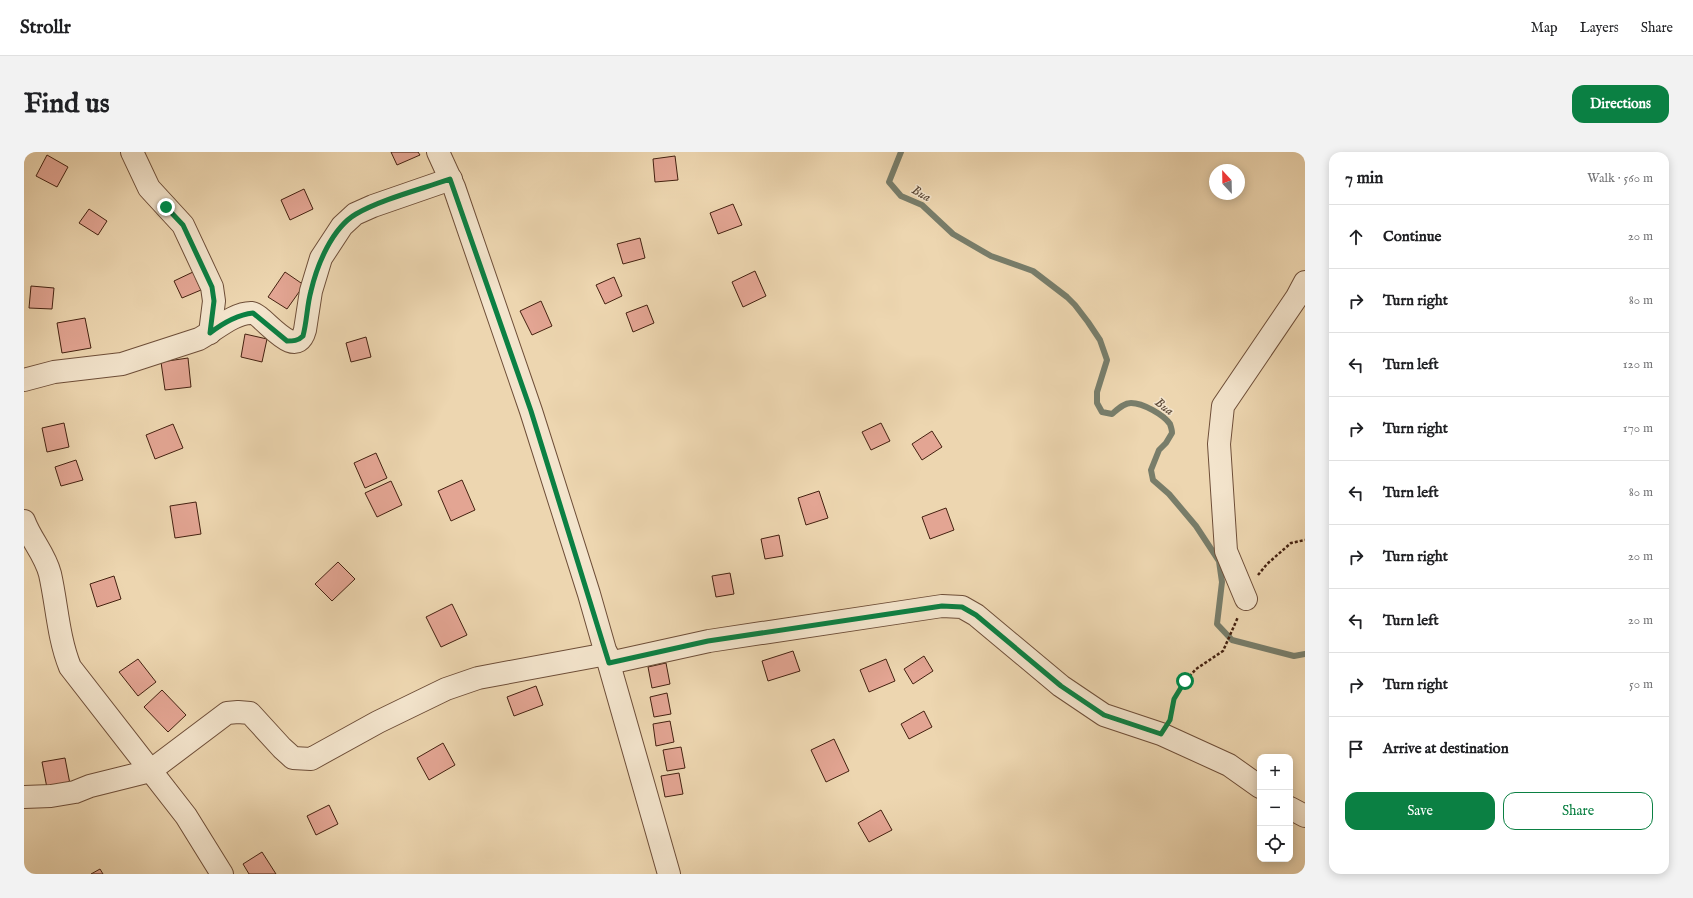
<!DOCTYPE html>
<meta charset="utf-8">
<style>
body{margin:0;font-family:"IM FELL English",serif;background:#f2f2f2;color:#202124}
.controls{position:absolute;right:12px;bottom:12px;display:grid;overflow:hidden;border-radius:8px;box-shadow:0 2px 10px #0003}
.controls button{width:36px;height:36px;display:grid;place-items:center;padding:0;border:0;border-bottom:1px solid #e0e0e0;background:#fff;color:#202124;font:20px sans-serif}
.compass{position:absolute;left:1185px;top:12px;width:36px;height:36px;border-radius:50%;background:#fff;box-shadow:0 2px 10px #0003;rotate:338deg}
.stop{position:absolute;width:12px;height:12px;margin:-9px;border:3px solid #0b8043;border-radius:50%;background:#fff}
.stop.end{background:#0b8043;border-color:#fff;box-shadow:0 1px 4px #0008}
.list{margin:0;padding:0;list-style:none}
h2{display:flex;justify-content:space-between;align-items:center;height:52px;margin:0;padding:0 16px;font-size:17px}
h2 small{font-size:13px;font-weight:400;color:#757577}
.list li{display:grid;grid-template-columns:26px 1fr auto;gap:12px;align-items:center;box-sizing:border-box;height:64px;padding:0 16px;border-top:1px solid #e0e0e0}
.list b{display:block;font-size:15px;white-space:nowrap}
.list em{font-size:13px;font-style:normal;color:#757577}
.actions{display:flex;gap:8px;padding:12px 16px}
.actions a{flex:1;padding:9px 0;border:1px solid #0b8043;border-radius:12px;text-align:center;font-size:14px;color:#0b8043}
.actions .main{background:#0b8043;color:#fff}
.icon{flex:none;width:22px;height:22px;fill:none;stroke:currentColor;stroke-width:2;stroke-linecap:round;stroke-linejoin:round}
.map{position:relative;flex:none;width:1281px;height:722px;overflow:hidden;border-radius:12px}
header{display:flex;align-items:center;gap:24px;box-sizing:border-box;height:56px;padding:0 20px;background:#fff;border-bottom:1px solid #e0e0e0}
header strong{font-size:19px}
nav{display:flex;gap:22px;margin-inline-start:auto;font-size:14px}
.intro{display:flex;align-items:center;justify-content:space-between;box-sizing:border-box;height:96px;padding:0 24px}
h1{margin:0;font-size:28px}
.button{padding:10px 18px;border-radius:12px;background:#0b8043;color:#fff;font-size:14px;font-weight:700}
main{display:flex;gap:24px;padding:0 24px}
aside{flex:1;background:#fff;border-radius:12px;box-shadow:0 2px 10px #0003}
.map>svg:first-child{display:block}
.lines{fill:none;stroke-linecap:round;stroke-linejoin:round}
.stream{stroke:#787d6a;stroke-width:6}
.building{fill:#e3a593;stroke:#442110}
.minor-casing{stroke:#6e4e38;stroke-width:24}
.path{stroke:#442110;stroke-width:2.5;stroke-dasharray:3 2;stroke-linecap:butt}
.minor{stroke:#f3e4cc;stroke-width:22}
.route{stroke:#0b8043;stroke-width:5}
.labels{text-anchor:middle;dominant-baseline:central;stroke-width:3;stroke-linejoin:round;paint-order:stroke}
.water-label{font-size:13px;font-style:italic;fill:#5a4736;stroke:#f3e4cc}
</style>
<header>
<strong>Strollr</strong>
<nav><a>Map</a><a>Layers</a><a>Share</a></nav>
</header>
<div class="intro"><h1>Find us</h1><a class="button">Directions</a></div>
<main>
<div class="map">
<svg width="1281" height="722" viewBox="0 0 1281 722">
<rect width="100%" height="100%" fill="#edd6b0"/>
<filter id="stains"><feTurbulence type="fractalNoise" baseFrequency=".005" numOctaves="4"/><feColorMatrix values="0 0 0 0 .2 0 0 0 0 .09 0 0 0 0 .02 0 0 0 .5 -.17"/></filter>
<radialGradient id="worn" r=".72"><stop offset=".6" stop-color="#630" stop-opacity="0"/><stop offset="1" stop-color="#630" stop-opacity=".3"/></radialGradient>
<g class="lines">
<path class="stream" d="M 877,0 L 865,30 L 877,44 L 898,53 L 929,82 L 967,104 L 1009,119 L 1043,145 L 1051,153 L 1064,170 L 1076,188 L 1083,208 L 1073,240 L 1073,251 L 1078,260 L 1088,262 C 1094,257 1100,251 1107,251 C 1119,251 1140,263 1146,272 C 1147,275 1148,279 1148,281 L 1142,291 L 1135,298 L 1127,318 L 1129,328 L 1145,342 L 1172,374 L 1195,409 L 1198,430 L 1193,472 L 1208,488 L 1270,504 L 1281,502"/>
</g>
<g class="building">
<polygon points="367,0 394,0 396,3 373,13"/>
<polygon points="23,3 44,15 33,35 12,24"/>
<polygon points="651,4 654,28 631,30 629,7"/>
<polygon points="280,37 289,57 266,68 257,48"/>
<polygon points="709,52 718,73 694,82 686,61"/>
<polygon points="65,57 83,69 74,83 55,71"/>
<polygon points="616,86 621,106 599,112 593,92"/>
<polygon points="731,119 742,144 719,155 708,130"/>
<polygon points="169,120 177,138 158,146 150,129"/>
<polygon points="261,120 280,133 263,157 244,145"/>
<polygon points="590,125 598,144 581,152 572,133"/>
<polygon points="7,134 30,136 28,157 5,156"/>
<polygon points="517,149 528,174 508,183 496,159"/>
<polygon points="623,153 630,171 609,180 602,161"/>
<polygon points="61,166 67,196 38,201 33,171"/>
<polygon points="221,182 243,187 238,210 217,205"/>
<polygon points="342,185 347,205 327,210 322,191"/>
<polygon points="164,206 167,235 141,238 137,210"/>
<polygon points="40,271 45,295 23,300 18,276"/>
<polygon points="857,271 866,289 847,298 838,280"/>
<polygon points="149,272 159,296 131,307 122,283"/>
<polygon points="908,279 918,295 898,308 888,292"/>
<polygon points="352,301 363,326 341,336 330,311"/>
<polygon points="52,308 59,328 37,334 31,315"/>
<polygon points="438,328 451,358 427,369 414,339"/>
<polygon points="367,329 378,353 353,365 341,341"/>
<polygon points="795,339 804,366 782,373 774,346"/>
<polygon points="172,350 177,382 151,386 146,354"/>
<polygon points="922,356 930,378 906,387 898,365"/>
<polygon points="755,383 759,404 741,407 737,387"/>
<polygon points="314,410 331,427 308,449 291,432"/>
<polygon points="706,421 710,442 692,445 688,424"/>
<polygon points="90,424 97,447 73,455 66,432"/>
<polygon points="428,452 443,483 417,495 402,465"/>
<polygon points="769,499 776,519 744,529 738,509"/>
<polygon points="900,504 909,519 889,532 880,517"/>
<polygon points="114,507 132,530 114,544 95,520"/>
<polygon points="862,507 871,529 845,540 836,518"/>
<polygon points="642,511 646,532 628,536 624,515"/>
<polygon points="512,534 519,553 490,564 483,545"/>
<polygon points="138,538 162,563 144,580 120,555"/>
<polygon points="643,541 647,562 630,565 626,545"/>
<polygon points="900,559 908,575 885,587 877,572"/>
<polygon points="646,569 650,590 632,594 629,572"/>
<polygon points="810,587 825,619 802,630 787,598"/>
<polygon points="419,591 431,613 405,628 393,606"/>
<polygon points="657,595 661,616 643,619 639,598"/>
<polygon points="41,606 46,632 23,636 18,610"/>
<polygon points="655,621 659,642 641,645 637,624"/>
<polygon points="305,653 314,672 292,683 283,664"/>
<polygon points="857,658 868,678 845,690 834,671"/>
<polygon points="238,700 252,722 225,722 219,712"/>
<polygon points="76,717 79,722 67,722"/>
</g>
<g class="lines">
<defs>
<g id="minor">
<polyline points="108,0 125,36 159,73 188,135 190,149 186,181"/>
<polyline points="414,0 430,35 507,259 565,442 645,722"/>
<path d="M 0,228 L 30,220 L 98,212 L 175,187 C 190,179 211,160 228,161 C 240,163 272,212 281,178 L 287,139 L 297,106 L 318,74 L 331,62 L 349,54 L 427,27"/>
<path d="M 0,369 C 7,388 21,402 26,422 C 33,453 34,485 46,515 L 162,664 L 198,722"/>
<polyline points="1222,447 1202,399 1195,292 1199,254 1273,145 1281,130"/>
<polyline points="585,511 685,489 918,454 938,455 952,463 1037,534 1080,563 1137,582 1205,613 1236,635"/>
<polyline points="0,645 27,644 51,640 66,634 126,619 203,561 214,560 226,561 258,596 269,606 287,607 354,570 422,537 454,526 583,502"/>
<polyline points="1266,656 1281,664"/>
</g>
</defs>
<use href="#minor" class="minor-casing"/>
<g class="path">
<polyline points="1234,423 1243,412 1267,391 1281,388"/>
<polyline points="1146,564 1150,547 1158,533 1172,517 1199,499 1214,465"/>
</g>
<use href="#minor" class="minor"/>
</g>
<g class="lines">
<path class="route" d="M 142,55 L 159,73 L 188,135 L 190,149 L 186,181 C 199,171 212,163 229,161 L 263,189 C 269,189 274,189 279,184 C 283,169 283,153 287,139 C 293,113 308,76 332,62 C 358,47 398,37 426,27 L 507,259 L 585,511 L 684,489 L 918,454 L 938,455 L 952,463 L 1037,534 L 1080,563 L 1137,582 L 1146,568 L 1150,547 L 1161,529"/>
</g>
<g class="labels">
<g class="water-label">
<text transform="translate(897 42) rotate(29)">Bua</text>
<text transform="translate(1140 255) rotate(37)">Bua</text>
</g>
</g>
<rect width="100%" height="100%" filter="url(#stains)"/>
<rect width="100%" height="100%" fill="url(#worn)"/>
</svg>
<div class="controls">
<button>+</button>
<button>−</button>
<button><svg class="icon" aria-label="locate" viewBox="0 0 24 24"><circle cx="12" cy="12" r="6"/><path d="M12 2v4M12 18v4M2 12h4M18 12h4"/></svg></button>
</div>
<svg class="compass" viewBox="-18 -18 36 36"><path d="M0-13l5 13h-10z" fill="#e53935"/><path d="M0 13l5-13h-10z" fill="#757577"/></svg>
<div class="stop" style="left:1161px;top:529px"></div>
<div class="stop end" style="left:142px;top:55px"></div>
</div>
<aside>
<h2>7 min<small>Walk · 560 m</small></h2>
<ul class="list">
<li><svg class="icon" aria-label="ahead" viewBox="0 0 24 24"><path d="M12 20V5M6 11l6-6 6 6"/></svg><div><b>Continue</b></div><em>20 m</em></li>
<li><svg class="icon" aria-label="right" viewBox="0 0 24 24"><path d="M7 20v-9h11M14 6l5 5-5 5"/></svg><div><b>Turn right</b></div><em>80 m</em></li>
<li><svg class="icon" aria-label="left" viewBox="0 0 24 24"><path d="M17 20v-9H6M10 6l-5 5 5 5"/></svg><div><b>Turn left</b></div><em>120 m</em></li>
<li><svg class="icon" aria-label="right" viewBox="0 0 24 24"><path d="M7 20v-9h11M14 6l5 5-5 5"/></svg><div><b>Turn right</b></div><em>170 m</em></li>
<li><svg class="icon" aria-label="left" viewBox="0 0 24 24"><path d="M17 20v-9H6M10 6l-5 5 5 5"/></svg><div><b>Turn left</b></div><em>80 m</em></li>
<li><svg class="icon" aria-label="right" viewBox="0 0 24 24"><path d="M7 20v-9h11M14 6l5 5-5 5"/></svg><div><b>Turn right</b></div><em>20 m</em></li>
<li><svg class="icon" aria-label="left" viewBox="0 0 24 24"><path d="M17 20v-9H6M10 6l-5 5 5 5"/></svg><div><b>Turn left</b></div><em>20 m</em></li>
<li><svg class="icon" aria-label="right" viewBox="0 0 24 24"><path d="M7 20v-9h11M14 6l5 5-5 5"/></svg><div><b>Turn right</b></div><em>50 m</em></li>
<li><svg class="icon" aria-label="arrive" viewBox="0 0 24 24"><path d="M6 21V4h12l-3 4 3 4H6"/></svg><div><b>Arrive at destination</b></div></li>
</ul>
<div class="actions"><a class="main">Save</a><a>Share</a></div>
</aside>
</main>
